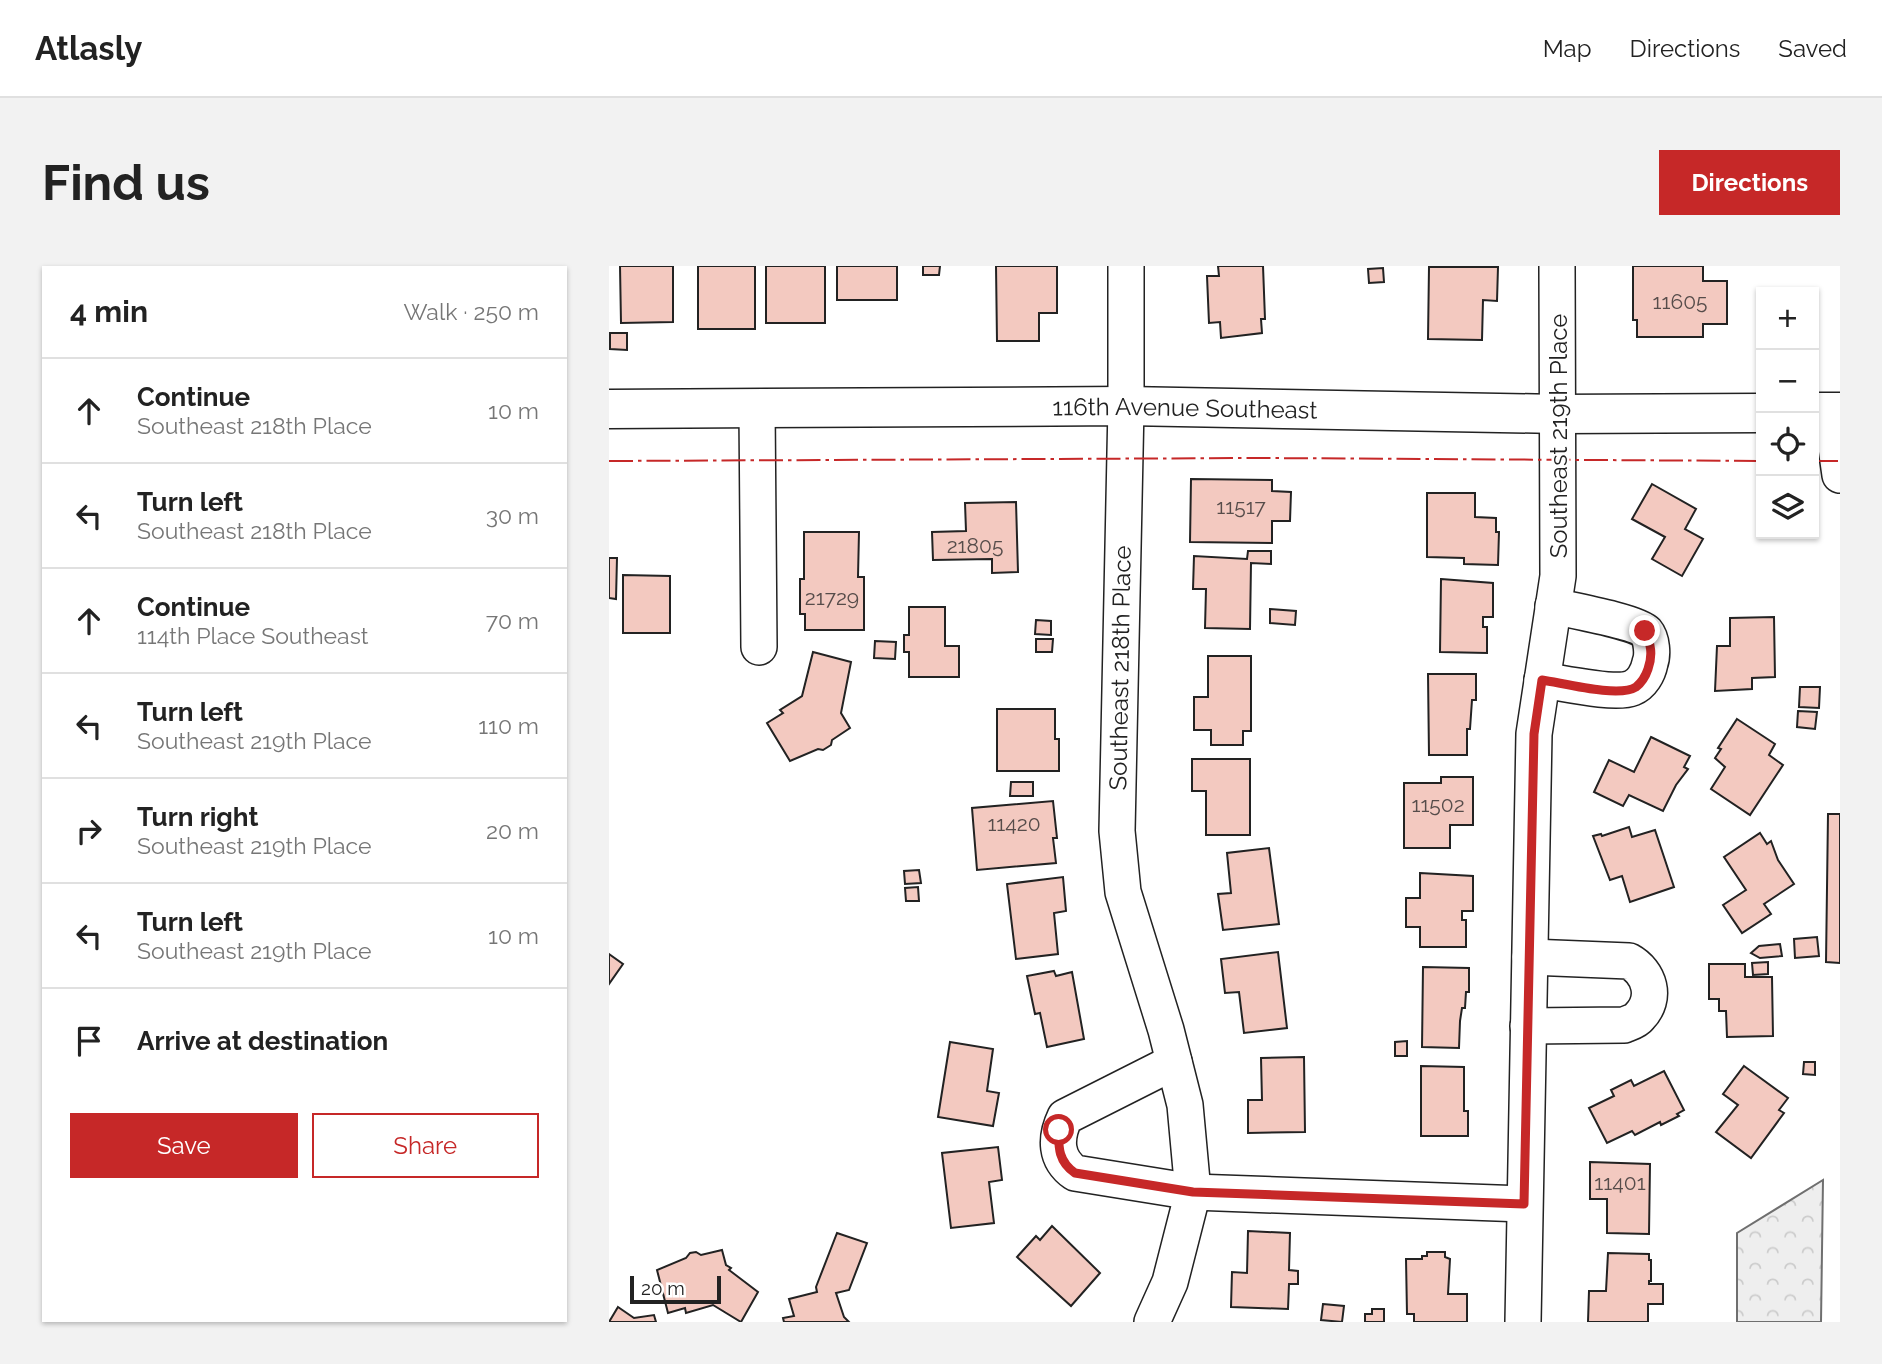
<!DOCTYPE html>
<meta charset="utf-8">
<style>
body{margin:0;font-family:Raleway,sans-serif;background:#f2f2f2;color:#222}
.controls{position:absolute;right:21px;top:21px;display:grid;overflow:hidden;border-radius:0px;box-shadow:0 2px 5px #0004}
.controls button{width:63px;height:63px;display:grid;place-items:center;padding:0;border:0;border-bottom:2px solid #e0e0e0;background:#fff;color:#222;font:35px sans-serif}
.scale{position:absolute;left:21px;bottom:18px;width:91px;box-sizing:border-box;padding-left:7px;border:4px solid #222;border-top:0;font-size:19px;line-height:24px;white-space:nowrap;color:#222;-webkit-text-stroke:5px #fff;paint-order:stroke}
.stop{position:absolute;width:21px;height:21px;margin:-16px;border:5px solid #c62828;border-radius:50%;background:#fff}
.stop.end{background:#c62828;border-color:#fff;box-shadow:0 2px 7px #0008}
.list{margin:0;padding:0;list-style:none}
h2{display:flex;justify-content:space-between;align-items:center;height:91px;margin:0;padding:0 28px;font-size:30px}
h2 small{font-size:23px;font-weight:400;color:#767676}
.list li{display:grid;grid-template-columns:46px 1fr auto;gap:21px;align-items:center;box-sizing:border-box;height:105px;padding:0 28px;border-top:2px solid #e0e0e0}
.list b{display:block;font-size:26px;white-space:nowrap}
.list p{margin:0;font-size:23px;white-space:nowrap;color:#767676}
.list em{font-size:23px;font-style:normal;color:#767676}
.actions{display:flex;gap:14px;padding:21px 28px}
.actions a{flex:1;padding:16px 0;border:2px solid #c62828;border-radius:0px;text-align:center;font-size:24px;color:#c62828}
.actions .main{background:#c62828;color:#fff}
.icon{flex:none;width:38px;height:38px;fill:none;stroke:currentColor;stroke-width:2;stroke-linecap:round;stroke-linejoin:round}
.map{position:relative;flex:none;width:1231px;height:1056px;overflow:hidden;border-radius:0px}
header{display:flex;align-items:center;gap:42px;box-sizing:border-box;height:98px;padding:0 35px;background:#fff;border-bottom:2px solid #e0e0e0}
header strong{font-size:33px}
nav{display:flex;gap:38px;margin-inline-start:auto;font-size:24px}
.intro{display:flex;align-items:center;justify-content:space-between;box-sizing:border-box;height:168px;padding:0 42px}
h1{margin:0;font-size:49px}
.button{padding:18px 32px;border-radius:0px;background:#c62828;color:#fff;font-size:24px;font-weight:700}
main{display:flex;gap:42px;padding:0 42px}
aside{flex:1;background:#fff;border-radius:0px;box-shadow:0 2px 5px #0004}
.map>svg:first-child{display:block}
.forest{fill:url(#forest-crowns);stroke:#6f6f6f;stroke-width:2}
.building{fill:#f3c9c0;stroke:#222;stroke-width:2}
.lines{fill:none;stroke-linecap:round;stroke-linejoin:round}
.minor-casing{stroke:#222;stroke-width:38}
.major-casing{stroke:#222;stroke-width:41}
.minor{stroke:#fff;stroke-width:35}
.major{stroke:#fff;stroke-width:38}
.power{stroke:#c62828;stroke-width:2;stroke-dasharray:24 5 3.5 5;stroke-linecap:butt}
.route{stroke:#c62828;stroke-width:9}
.labels{text-anchor:middle;dominant-baseline:central;stroke-width:5;stroke-linejoin:round;paint-order:stroke}
.number-label{font-size:21px;fill:#564c4a}
.street-label{font-size:24px;fill:#222;stroke:#fff}
</style>
<header>
<strong>Atlasly</strong>
<nav><a>Map</a><a>Directions</a><a>Saved</a></nav>
</header>
<div class="intro"><h1>Find us</h1><a class="button">Directions</a></div>
<main>
<aside>
<h2>4 min<small>Walk · 250 m</small></h2>
<ul class="list">
<li><svg class="icon" aria-label="ahead" viewBox="0 0 24 24"><path d="M12 20V5M6 11l6-6 6 6"/></svg><div><b>Continue</b><p>Southeast 218th Place</p></div><em>10 m</em></li>
<li><svg class="icon" aria-label="left" viewBox="0 0 24 24"><path d="M17 20v-9H6M10 6l-5 5 5 5"/></svg><div><b>Turn left</b><p>Southeast 218th Place</p></div><em>30 m</em></li>
<li><svg class="icon" aria-label="ahead" viewBox="0 0 24 24"><path d="M12 20V5M6 11l6-6 6 6"/></svg><div><b>Continue</b><p>114th Place Southeast</p></div><em>70 m</em></li>
<li><svg class="icon" aria-label="left" viewBox="0 0 24 24"><path d="M17 20v-9H6M10 6l-5 5 5 5"/></svg><div><b>Turn left</b><p>Southeast 219th Place</p></div><em>110 m</em></li>
<li><svg class="icon" aria-label="right" viewBox="0 0 24 24"><path d="M7 20v-9h11M14 6l5 5-5 5"/></svg><div><b>Turn right</b><p>Southeast 219th Place</p></div><em>20 m</em></li>
<li><svg class="icon" aria-label="left" viewBox="0 0 24 24"><path d="M17 20v-9H6M10 6l-5 5 5 5"/></svg><div><b>Turn left</b><p>Southeast 219th Place</p></div><em>10 m</em></li>
<li><svg class="icon" aria-label="arrive" viewBox="0 0 24 24"><path d="M6 21V4h12l-3 4 3 4H6"/></svg><div><b>Arrive at destination</b></div></li>
</ul>
<div class="actions"><a class="main">Save</a><a>Share</a></div>
</aside>
<div class="map">
<svg width="1231" height="1056" viewBox="0 0 1231 1056">
<defs>
<pattern id="forest-crowns" width="20" height="18" patternUnits="userSpaceOnUse" patternTransform="scale(1.75)"><rect width="20" height="18" fill="#eee"/><path d="M2 6a3 3 0 1 1 6 0M12 15a3 3 0 1 1 6 0" fill="none" stroke="#ccc"/></pattern>
</defs>
<rect width="100%" height="100%" fill="#fff"/>
<polygon class="forest" points="1214,914 1212,1056 1128,1056 1128,967"/>
<g class="building">
<polygon points="11,0 64,0 64,56 12,57"/>
<rect x="89" y="0" width="57" height="63"/>
<rect x="157" y="0" width="59" height="57"/>
<rect x="228" y="0" width="60" height="34"/>
<polygon points="314,0 331,0 330,9 314,9"/>
<polygon points="387,0 448,0 448,47 430,47 430,75 388,75"/>
<polygon points="609,0 654,0 656,53 652,53 653,67 612,72 611,56 600,57 598,10 610,10"/>
<polygon points="1024,0 1094,0 1094,15 1118,15 1118,58 1094,58 1094,71 1028,71 1028,54 1024,54"/>
<polygon points="820,1 889,1 888,35 874,34 873,74 819,73"/>
<polygon points="774,2 775,16 760,17 759,3"/>
<polygon points="1,67 18,67 18,84 1,83"/>
<polygon points="582,213 663,214 663,225 682,226 681,255 663,255 663,277 581,276"/>
<polygon points="1043,218 1087,243 1076,263 1094,273 1073,310 1043,293 1056,271 1023,253"/>
<polygon points="818,227 866,227 866,251 887,252 887,266 890,266 889,299 855,298 855,292 818,291"/>
<polygon points="407,236 409,306 383,307 383,293 324,294 323,266 357,265 356,237"/>
<polygon points="195,266 250,266 249,311 255,311 255,364 196,364 196,348 191,348 191,313 195,313"/>
<polygon points="639,285 662,285 662,298 642,297 641,363 596,362 597,323 584,323 585,290 638,293"/>
<polygon points="0,292 8,292 7,333 0,332"/>
<polygon points="14,309 61,310 61,367 14,367"/>
<polygon points="832,313 884,317 884,351 874,351 874,361 878,361 878,387 831,386"/>
<polygon points="300,341 336,341 336,380 350,380 350,411 300,411 300,386 295,386 295,369 300,369"/>
<polygon points="661,343 687,345 686,359 661,357"/>
<polygon points="1165,351 1166,411 1143,412 1143,423 1106,425 1108,380 1121,380 1121,352"/>
<polygon points="427,354 442,355 442,369 426,368"/>
<polygon points="427,373 444,373 443,386 427,386"/>
<polygon points="266,375 287,376 286,393 265,392"/>
<polygon points="204,386 242,396 232,447 241,462 223,474 222,479 214,484 209,483 181,495 158,457 174,447 171,444 193,430"/>
<polygon points="599,390 642,390 642,465 634,465 634,479 602,479 602,464 585,464 585,431 599,431"/>
<polygon points="819,408 867,408 867,434 863,434 861,463 858,463 858,489 820,489"/>
<polygon points="1191,421 1211,421 1210,442 1190,441"/>
<polygon points="388,443 446,443 446,473 450,473 450,505 388,505"/>
<polygon points="1189,445 1208,446 1206,463 1188,461"/>
<polygon points="1128,453 1166,478 1160,489 1174,499 1141,549 1102,523 1116,501 1106,492 1112,483 1109,482"/>
<polygon points="1042,471 1081,490 1075,501 1079,503 1067,519 1054,545 1020,529 1014,540 985,526 1000,494 1025,506"/>
<polygon points="583,493 641,493 641,569 597,569 597,525 583,525"/>
<polygon points="832,511 864,511 864,559 841,559 841,582 795,582 795,517 832,517"/>
<polygon points="402,516 424,516 424,530 401,530"/>
<polygon points="444,535 448,572 444,572 447,597 368,604 363,542"/>
<polygon points="1219,548 1231,548 1231,697 1217,696"/>
<polygon points="1020,561 1023,571 1046,564 1065,621 1021,636 1013,610 1001,614 984,570 992,568 993,570"/>
<polygon points="1151,567 1158,578 1162,575 1169,594 1185,618 1155,638 1162,648 1133,667 1114,639 1137,624 1115,591"/>
<polygon points="660,582 670,658 614,664 609,628 622,627 618,587"/>
<polygon points="310,604 312,617 296,618 295,605"/>
<polygon points="811,607 864,610 864,645 853,645 853,654 857,654 857,681 811,681 811,661 797,661 797,632 811,632"/>
<polygon points="454,611 457,645 445,647 449,688 407,693 398,618"/>
<polygon points="309,621 310,635 297,635 296,622"/>
<polygon points="1208,671 1210,690 1186,692 1185,673"/>
<polygon points="1171,678 1173,690 1151,692 1142,687 1150,680"/>
<polygon points="669,686 678,762 635,767 630,726 616,727 612,693"/>
<polygon points="0,688 14,698 0,718"/>
<polygon points="1159,696 1159,708 1144,709 1143,697"/>
<polygon points="1100,698 1136,698 1136,711 1163,711 1164,770 1118,771 1117,745 1110,745 1110,733 1100,733"/>
<polygon points="814,701 860,702 860,726 857,726 856,742 853,742 851,755 850,782 813,781"/>
<polygon points="445,705 447,710 463,706 475,773 438,781 431,747 426,748 418,710"/>
<polygon points="798,775 798,790 786,790 786,776"/>
<polygon points="341,776 384,783 378,825 390,827 384,860 329,851"/>
<polygon points="695,791 696,866 639,867 639,834 653,834 652,792"/>
<polygon points="1195,796 1206,796 1206,809 1194,808"/>
<polygon points="812,800 855,801 855,845 859,845 859,870 812,870"/>
<polygon points="1135,800 1179,832 1170,844 1175,847 1142,892 1107,866 1129,839 1114,828"/>
<polygon points="1055,805 1075,844 1068,848 1070,850 1052,859 1051,856 1026,869 1023,865 998,877 980,842 1005,830 1002,824 1022,814 1025,820"/>
<polygon points="389,881 393,914 380,916 385,957 342,962 333,887"/>
<polygon points="981,896 1041,898 1040,968 998,967 998,933 981,933"/>
<polygon points="443,960 491,1007 462,1040 408,991 427,970 431,974"/>
<polygon points="639,965 681,967 680,1004 689,1005 689,1018 680,1018 679,1043 622,1041 623,1006 638,1007"/>
<polygon points="228,967 258,977 240,1024 227,1027 235,1051 240,1056 175,1056 174,1052 185,1050 180,1033 208,1026 207,1021"/>
<polygon points="113,984 117,999 122,1002 120,1004 149,1026 132,1056 104,1039 77,1047 76,1042 59,1047 48,1004 77,992 81,987 87,986 92,989"/>
<polygon points="818,986 836,986 836,991 841,993 839,1028 858,1028 858,1056 805,1056 805,1048 798,1048 797,993 813,993 813,990 818,990"/>
<polygon points="999,987 1040,988 1040,994 1042,994 1042,1015 1040,1015 1040,1018 1054,1018 1054,1038 1039,1038 1039,1056 979,1056 980,1025 997,1025"/>
<polygon points="714,1038 735,1040 733,1056 712,1054"/>
<polygon points="9,1041 25,1052 45,1049 47,1056 0,1056"/>
<polygon points="763,1043 775,1043 775,1056 756,1056 756,1048 763,1048"/>
</g>
<g class="lines">
<defs>
<g id="minor">
<polyline points="517,0 517,140 508,565 514,626 557,764 576,839 584,926 561,1016 543,1056"/>
<polyline points="148,142 150,381"/>
<polyline points="1222,146 1231,209"/>
<path d="M 933,414 C 954,417 1006,429 1023,422 C 1033,418 1039,407 1041,397 C 1044,389 1043,373 1037,366 C 1028,356 961,344 944,340"/>
<path d="M 919,760 L 1015,759 C 1020,757 1027,755 1030,751 C 1049,732 1040,706 1020,695 L 921,691"/>
<path d="M 565,796 L 456,851 C 446,872 446,893 466,907 L 584,926 L 915,938"/>
<polyline points="914,1056 925,468 949,310 948,0"/>
</g>
<g id="major">
<path id="s1" d="M 0,143 L 517,140 L 949,148 L 1152,147"/>
<polyline points="1205,146 1231,146"/>
</g>
</defs>
<use href="#minor" class="minor-casing"/>
<use href="#major" class="major-casing"/>
<use href="#minor" class="minor"/>
<use href="#major" class="major"/>
<g class="power">
<polyline points="0,195 651,192 1152,195"/>
<polyline points="1205,195 1231,195"/>
</g>
</g>
<g class="lines">
<path class="route" d="M 450,864 C 449,882 450,896 466,907 L 584,926 L 915,938 L 925,468 L 933,414 C 954,417 1010,432 1027,421 C 1032,417 1037,409 1039,403 C 1044,389 1042,378 1036,365"/>
</g>
<g class="labels">
<g class="number-label">
<text x="1071" y="35">11605</text>
<text x="632" y="240">11517</text>
<text x="366" y="279">21805</text>
<text x="223" y="331">21729</text>
<text x="829" y="538">11502</text>
<text x="405" y="557">11420</text>
<text x="1011" y="916">11401</text>
</g>
<g class="street-label">
<text stroke="none"><textPath href="#s1" startOffset="576">116th Avenue Southeast</textPath></text>
<text transform="translate(949 170) rotate(-90)">Southeast 219th Place</text>
<text transform="translate(511 402) rotate(-89)">Southeast 218th Place</text>
</g>
</g>
</svg>
<div class="controls">
<button>+</button>
<button>−</button>
<button><svg class="icon" aria-label="locate" viewBox="0 0 24 24"><circle cx="12" cy="12" r="6"/><path d="M12 2v4M12 18v4M2 12h4M18 12h4"/></svg></button>
<button><svg class="icon" aria-label="layers" viewBox="0 0 24 24"><path d="M12 4l9 5-9 5-9-5zM3 14l9 5 9-5"/></svg></button>
</div>
<div class="scale">20 m</div>
<div class="stop" style="left:450px;top:864px"></div>
<div class="stop end" style="left:1036px;top:365px"></div>
</div>
</main>
